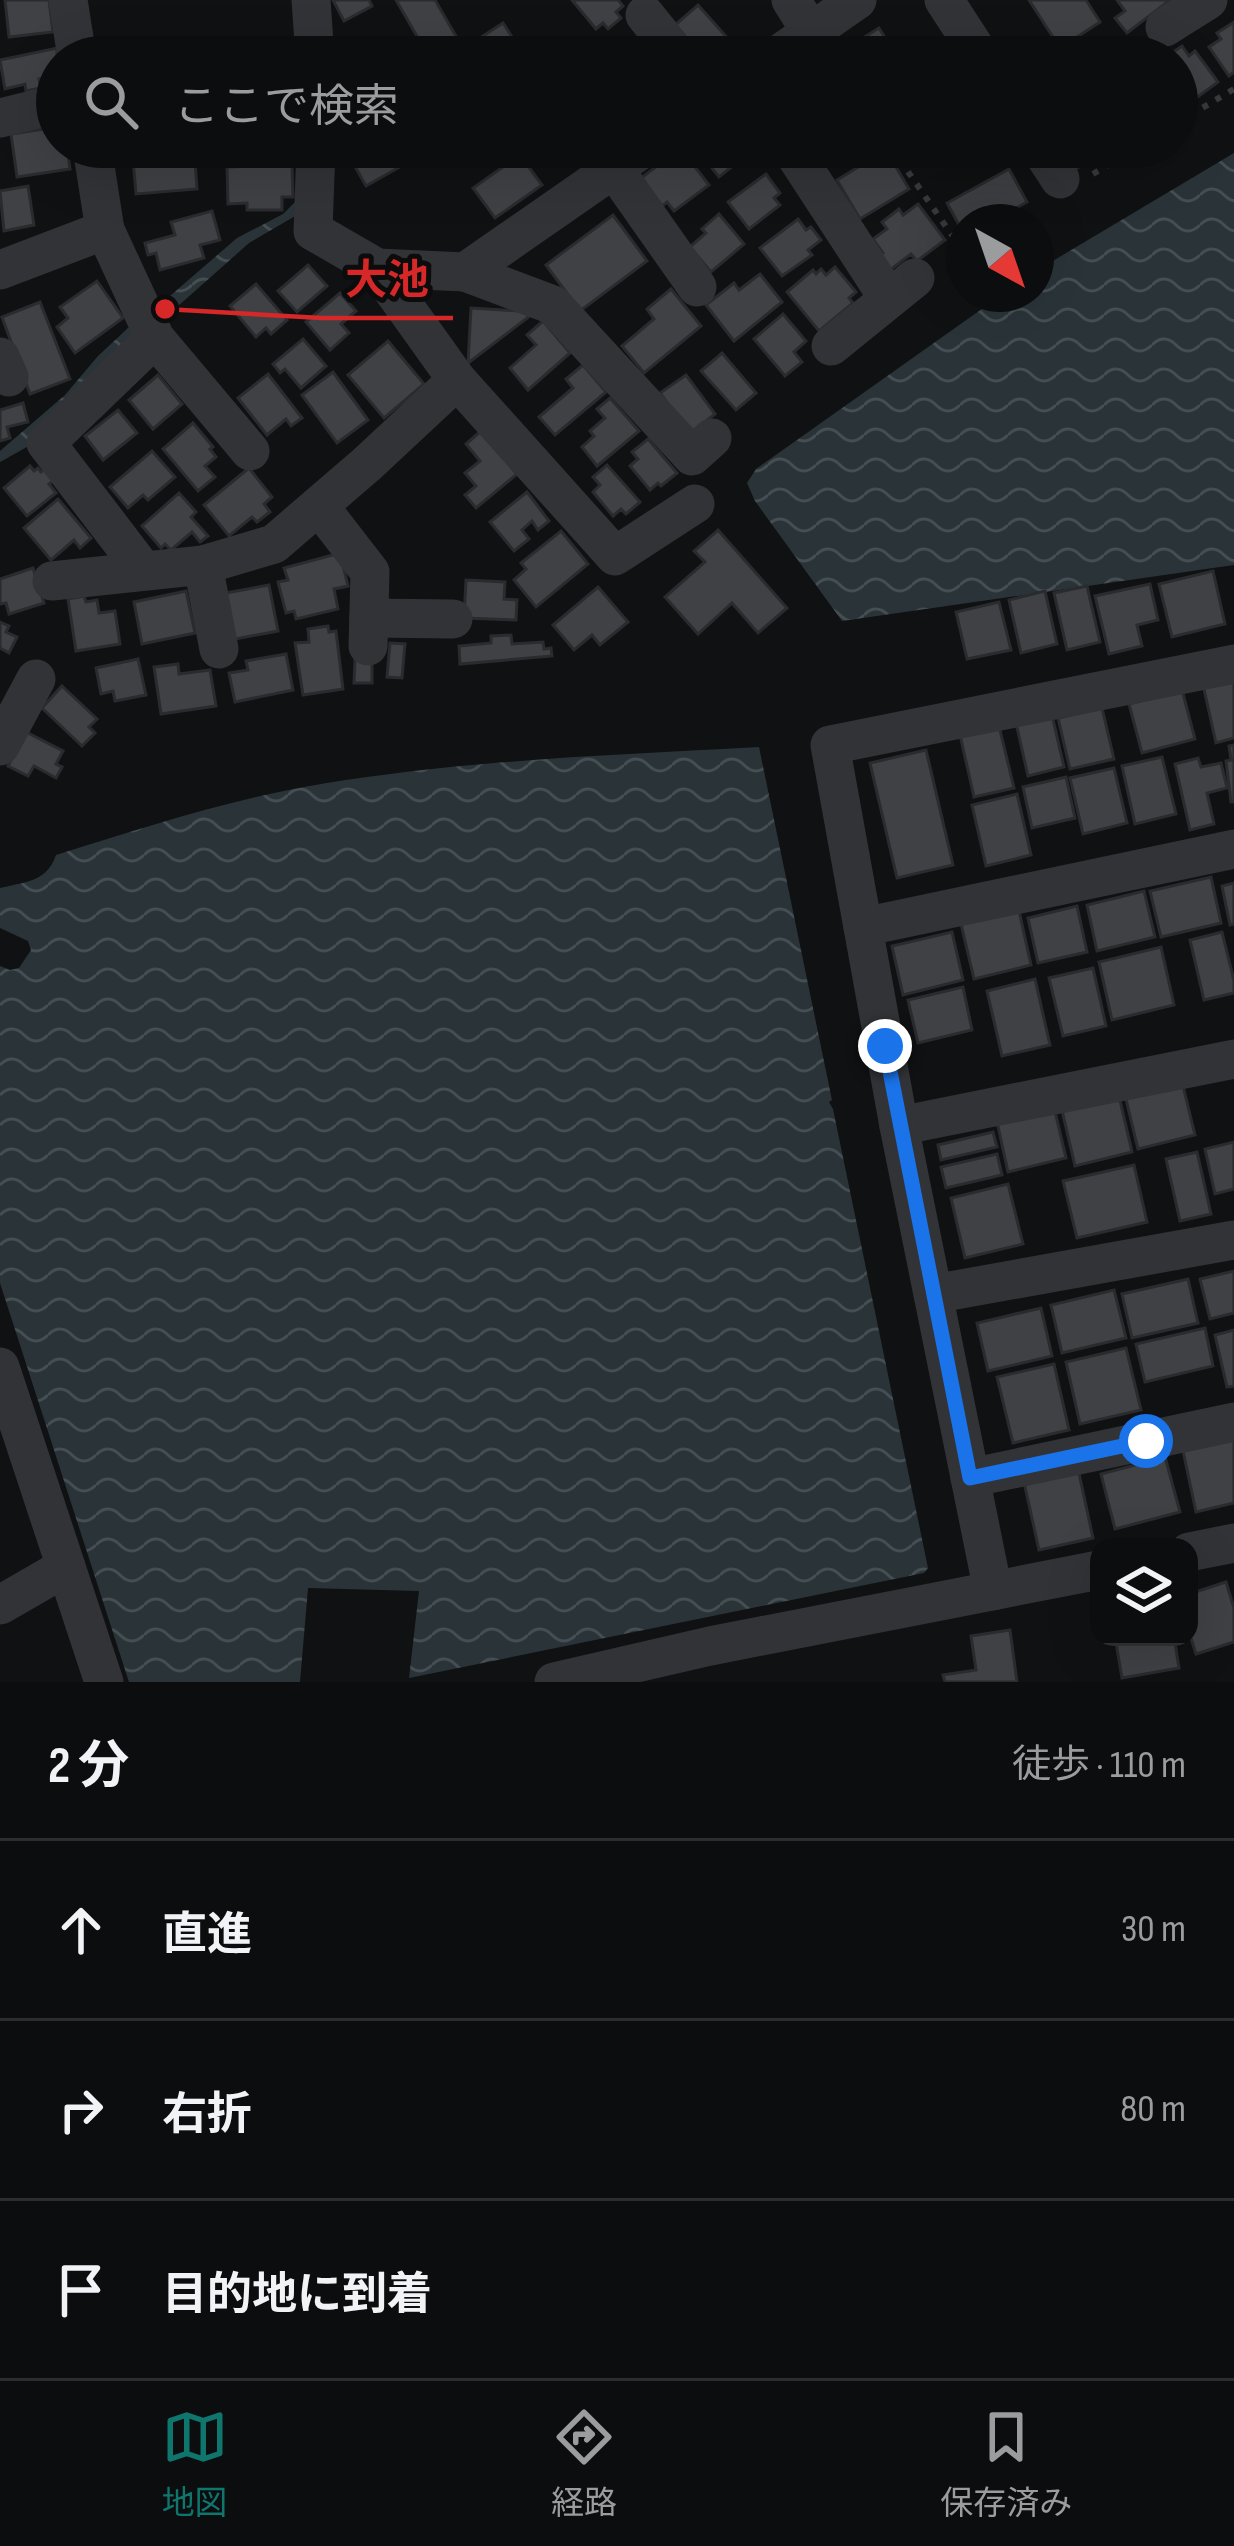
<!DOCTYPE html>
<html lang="ja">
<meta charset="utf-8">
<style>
body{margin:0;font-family:"Sofia Sans Condensed","Noto Sans JP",sans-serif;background:#1a1b1c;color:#f1f3f6}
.controls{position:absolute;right:36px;bottom:36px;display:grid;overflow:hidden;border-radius:24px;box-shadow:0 12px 48px #0002}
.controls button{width:108px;height:108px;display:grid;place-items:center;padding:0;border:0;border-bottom:3px solid #2c2d2e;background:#0c0d0e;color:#f1f3f6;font:60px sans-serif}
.compass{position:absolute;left:946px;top:204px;width:108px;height:108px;border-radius:50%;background:#0c0d0e;box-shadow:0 12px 48px #0002;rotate:140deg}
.stop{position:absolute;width:36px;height:36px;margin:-27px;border:9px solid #1a73e8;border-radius:50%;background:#fff}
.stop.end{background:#1a73e8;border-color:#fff;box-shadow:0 3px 12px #0008}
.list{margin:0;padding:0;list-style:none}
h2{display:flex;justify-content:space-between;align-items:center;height:156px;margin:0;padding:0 48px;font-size:51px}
h2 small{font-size:39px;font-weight:400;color:#9a9c9e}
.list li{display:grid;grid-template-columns:78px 1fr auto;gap:36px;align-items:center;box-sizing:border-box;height:180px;padding:0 48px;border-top:3px solid #2c2d2e}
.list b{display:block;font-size:45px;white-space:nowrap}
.list em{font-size:39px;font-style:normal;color:#9a9c9e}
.icon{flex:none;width:66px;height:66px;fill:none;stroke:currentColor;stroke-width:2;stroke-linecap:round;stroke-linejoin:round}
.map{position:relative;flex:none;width:1234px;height:1682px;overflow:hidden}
.search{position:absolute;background:#0c0d0e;box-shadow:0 12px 48px #0002;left:36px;right:36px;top:36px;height:132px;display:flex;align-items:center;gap:30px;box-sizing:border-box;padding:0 42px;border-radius:66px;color:#9a9c9e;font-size:45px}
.sheet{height:696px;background:#0c0d0e}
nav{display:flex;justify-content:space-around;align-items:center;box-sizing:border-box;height:168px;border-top:3px solid #2c2d2e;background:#0c0d0e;font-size:33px;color:#9a9c9e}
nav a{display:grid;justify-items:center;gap:6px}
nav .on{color:#0f766e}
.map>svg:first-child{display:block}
.water{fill:url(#water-waves)}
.building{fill:#3f4145;stroke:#2a2b2e;stroke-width:3}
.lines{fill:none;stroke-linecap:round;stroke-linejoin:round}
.path{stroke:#373a3e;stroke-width:6;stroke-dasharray:6 9;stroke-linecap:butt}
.street{stroke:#313337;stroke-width:39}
.route{stroke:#1a73e8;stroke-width:15}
.leader{fill:none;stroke:#d62828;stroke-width:4.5}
.callout-dot{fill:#d62828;stroke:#0c0c0d;stroke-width:4.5}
.callout-label{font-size:42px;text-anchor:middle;font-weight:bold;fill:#d62828;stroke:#0c0c0d;stroke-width:10;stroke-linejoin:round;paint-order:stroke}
</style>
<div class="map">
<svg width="1234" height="1682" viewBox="0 0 1234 1682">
<defs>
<pattern id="water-waves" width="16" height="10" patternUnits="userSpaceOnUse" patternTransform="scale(3)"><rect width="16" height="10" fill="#293338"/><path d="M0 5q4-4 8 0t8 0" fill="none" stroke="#454e52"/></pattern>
</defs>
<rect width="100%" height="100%" fill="#101112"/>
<g class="water">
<polygon points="1234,153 1234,565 842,621 755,501 747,483 756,469 1003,294 1036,294 1036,288 1039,285 1036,271"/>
<polygon points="295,202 297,215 249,243 168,315 139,336 34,443 0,462 0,451 65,395 98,356 128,328 163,302 237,238 283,214"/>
<path d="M 759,747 L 832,1100 L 829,1102 L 833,1109 L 928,1568 L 924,1573 L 409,1678 L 419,1591 L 308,1588 L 300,1682 L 129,1682 L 0,1283 L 0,966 L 10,970 L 19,968 L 31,950 L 28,941 L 0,928 L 0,888 C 25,882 47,882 56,855 C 143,828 231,799 321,784 C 465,760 614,755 759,747 Z"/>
</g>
<g class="building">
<polygon points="5,0 49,0 53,32 9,37"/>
<polygon points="333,0 369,0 372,6 344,21"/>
<polygon points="396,0 435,0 468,57 429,57"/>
<polygon points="572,0 618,0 623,6 616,12 621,18 608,29 603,23 596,29"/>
<polygon points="1029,0 1086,0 1100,22 1060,48"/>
<polygon points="1117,0 1170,0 1127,33 1115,18 1125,11"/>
<polygon points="698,5 731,42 714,57 702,57 674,26"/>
<polygon points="1234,22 1234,72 1229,76 1209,47 1221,39 1217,33"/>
<polygon points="503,23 525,57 477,57 469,45"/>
<polygon points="879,28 897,57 853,57 847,48"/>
<polygon points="642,41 656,57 624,57"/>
<polygon points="1182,46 1189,56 1195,51 1218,82 1177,112 1177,57 1166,57"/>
<polygon points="57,48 57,76 39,79 41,88 26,91 25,84 5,89 0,60"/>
<polygon points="57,127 57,147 67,147 70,169 17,177 11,134"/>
<polygon points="132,147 194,147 197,189 136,194"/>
<polygon points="361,147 435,147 366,186 348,154"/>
<polygon points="695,147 742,147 734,154 739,161 719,177"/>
<polygon points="1061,147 1108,147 1076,169"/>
<polygon points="886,150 909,189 860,219 837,180"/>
<polygon points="685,154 709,185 674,211 667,202 662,206 641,178 665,160 669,165"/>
<polygon points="520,155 542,185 495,218 473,188"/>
<polygon points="292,165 293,197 282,197 282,210 247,210 247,203 228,204 227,167"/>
<polygon points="1009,169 1027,202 991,222 964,222 964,234 947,203"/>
<polygon points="766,174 780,193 774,198 780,205 749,229 728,202"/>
<polygon points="28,186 34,225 4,231 0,191"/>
<polygon points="918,204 945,240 917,261 911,254 890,270 879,256 883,253 873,239 887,229 882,222 899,209 903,215"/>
<polygon points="212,211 220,240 200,245 204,258 160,270 156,253 148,255 145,243 175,235 171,222"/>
<polygon points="719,214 744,244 711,272 690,247 706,233 702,229"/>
<polygon points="613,215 647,261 580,311 546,265"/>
<polygon points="798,219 806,230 811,227 821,240 808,250 812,255 782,276 760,248"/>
<polygon points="308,265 327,286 297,312 278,291"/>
<polygon points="835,267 856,292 849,298 853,303 819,331 787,292 813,270 816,274 821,269 826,275"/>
<polygon points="760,274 782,302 734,341 706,305 734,283 739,290"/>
<polygon points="97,281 123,318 75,353 57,327 68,318 60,307"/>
<polygon points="256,284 287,320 271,334 266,328 256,337 230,306"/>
<polygon points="671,289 701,326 644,373 622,346 654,319 647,309"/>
<polygon points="340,293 356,311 341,324 349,333 330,350 306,322"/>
<polygon points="40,302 70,379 30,394 2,317"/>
<polygon points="471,308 535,312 468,363"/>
<polygon points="783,314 806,341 794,352 802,362 785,376 754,339"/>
<polygon points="543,321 570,353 528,390 510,368 536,345 527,335"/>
<polygon points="303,339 326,366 301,388 285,369 280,373 273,364"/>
<polygon points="388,341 424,384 384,418 348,375"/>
<polygon points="722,353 756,393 736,410 701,371"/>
<polygon points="583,365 606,392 555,435 539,417 573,388 566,379"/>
<polygon points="333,372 368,420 337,443 302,395"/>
<polygon points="268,374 302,418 291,426 286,419 267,435 238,398"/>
<polygon points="158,375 182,404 153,429 129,400"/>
<polygon points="686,375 715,414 690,434 660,393"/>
<polygon points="610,398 639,431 597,466 582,447 594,436 590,431 605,418 597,409"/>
<polygon points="23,403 28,422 7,427 10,438 0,441 0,410"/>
<polygon points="118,410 137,433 103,460 85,436"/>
<polygon points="193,423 213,447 210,449 216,457 205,466 215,477 198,491 163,449"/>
<polygon points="481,431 517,474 476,508 465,495 476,486 465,473 480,461 466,444"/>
<polygon points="648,439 677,473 661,486 658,483 650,490 630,466 638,459 632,452"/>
<polygon points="152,451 175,477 148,500 143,495 128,508 110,487"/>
<polygon points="607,465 640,502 626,514 621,509 613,516 593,492 600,485 593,477"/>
<polygon points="30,466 34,471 38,468 41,472 45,469 54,480 49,484 56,493 27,516 4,488"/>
<polygon points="249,468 272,497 264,504 270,512 257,522 252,517 229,536 204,505"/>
<polygon points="527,492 549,521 538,530 532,521 522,530 529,539 514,551 490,522"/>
<polygon points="179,493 196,512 191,517 208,536 200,542 192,532 171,550 165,544 161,548 142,526"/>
<polygon points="58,499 91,538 80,548 74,540 51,560 24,528"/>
<polygon points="718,530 787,608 758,633 732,603 698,634 665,597 705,562 694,551"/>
<polygon points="561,531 588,564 536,607 514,580 526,569 521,563"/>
<polygon points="340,553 348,586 334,589 338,609 296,619 294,611 286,613 278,582 288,580 284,568"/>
<polygon points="33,568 44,603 9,614 6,603 0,604 0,579"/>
<polygon points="1213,571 1225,624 1172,637 1159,584"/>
<polygon points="466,580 505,582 504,599 517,600 516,620 464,618"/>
<polygon points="1150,584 1158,620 1137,625 1142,646 1109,654 1095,596"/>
<polygon points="269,585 278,631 235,639 226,593"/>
<polygon points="1087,586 1100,642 1067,650 1054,593"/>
<polygon points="598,587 628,622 600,645 592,635 574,650 553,625"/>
<polygon points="186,591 195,633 142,644 134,602"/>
<polygon points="1045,591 1057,644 1021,653 1009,600"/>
<polygon points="84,596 86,602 97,600 99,613 115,611 120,644 76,651 68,599"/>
<polygon points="999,602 1011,650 967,659 956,612"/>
<polygon points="0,622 9,626 6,632 17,637 9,653 0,648"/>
<polygon points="328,626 329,632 336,631 343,689 303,695 295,643 309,642 308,629"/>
<polygon points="511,635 512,644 543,642 544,649 551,648 552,656 460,664 459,646 491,643 491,636"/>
<polygon points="390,643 405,644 402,678 387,677"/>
<polygon points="286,654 293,690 235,702 229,673 248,670 246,661"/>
<polygon points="138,659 146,695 115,701 113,691 101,694 96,668"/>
<polygon points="355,659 372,660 372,683 354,683"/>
<polygon points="178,664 179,674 210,670 216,706 161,714 154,667"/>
<polygon points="1234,672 1234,738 1216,743 1202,680"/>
<polygon points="62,686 97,719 89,727 95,733 82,746 42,708"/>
<polygon points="1182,690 1195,739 1142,753 1129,704"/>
<polygon points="1102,708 1114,759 1070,769 1058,718"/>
<polygon points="1052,715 1064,767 1028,776 1016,723"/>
<polygon points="999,726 1014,788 974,797 960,735"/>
<polygon points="26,732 63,751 56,764 62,767 56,778 34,766 28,776 8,766"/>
<polygon points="1234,745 1234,802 1231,802 1226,761 1231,760 1229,746"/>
<polygon points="926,750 953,865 897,878 870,763"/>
<polygon points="1162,757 1176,814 1135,824 1122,766"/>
<polygon points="1198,758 1201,767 1221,763 1227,788 1207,793 1214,824 1190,830 1175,764"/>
<polygon points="1114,768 1127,823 1083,834 1070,778"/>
<polygon points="1066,777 1075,818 1032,828 1023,787"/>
<polygon points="1017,794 1031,855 986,866 972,805"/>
<polygon points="1211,877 1221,923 1161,937 1150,891"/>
<polygon points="1234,883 1234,924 1230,925 1222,886"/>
<polygon points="1144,891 1155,937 1097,951 1087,905"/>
<polygon points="1077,906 1087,952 1038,963 1028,918"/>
<polygon points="1019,911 1031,965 974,979 961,924"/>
<polygon points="952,932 963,980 903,995 892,946"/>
<polygon points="1222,932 1234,981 1234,993 1204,1000 1190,940"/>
<polygon points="1161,947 1174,1005 1112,1020 1099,962"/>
<polygon points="1093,968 1106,1026 1063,1036 1049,978"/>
<polygon points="1035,979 1050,1045 1002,1056 987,991"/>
<polygon points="963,987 972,1030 918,1043 908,1000"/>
<polygon points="1182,1082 1195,1135 1138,1149 1125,1095"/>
<polygon points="1118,1092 1132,1152 1075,1166 1061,1106"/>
<polygon points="1053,1103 1066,1158 1008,1172 996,1117"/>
<polygon points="993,1132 997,1147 941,1160 938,1145"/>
<polygon points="1234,1142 1234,1189 1215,1194 1205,1149"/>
<polygon points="1197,1152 1211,1214 1180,1221 1166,1159"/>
<polygon points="997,1154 1002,1175 946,1188 941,1167"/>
<polygon points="1134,1165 1147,1222 1077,1238 1063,1181"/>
<polygon points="1008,1184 1023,1244 965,1258 951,1198"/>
<polygon points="1234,1271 1234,1313 1210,1319 1200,1279"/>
<polygon points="1188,1279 1198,1323 1132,1338 1122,1294"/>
<polygon points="1114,1290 1126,1338 1062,1353 1051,1305"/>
<polygon points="1041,1308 1052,1356 988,1371 977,1323"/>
<polygon points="1205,1328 1213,1366 1145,1382 1136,1344"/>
<polygon points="1234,1330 1234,1386 1227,1387 1215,1335"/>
<polygon points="1126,1348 1141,1410 1080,1424 1066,1362"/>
<polygon points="1054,1364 1069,1430 1013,1443 997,1377"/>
<polygon points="1234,1440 1234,1503 1196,1512 1183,1451"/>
<polygon points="1165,1457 1180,1512 1115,1529 1101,1474"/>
<polygon points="1078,1469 1093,1538 1039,1550 1024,1482"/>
<polygon points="1226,1582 1234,1608 1234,1642 1196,1654 1189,1632 1189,1594"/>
<polygon points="1010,1630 1017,1682 945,1682 943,1675 976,1670 971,1636"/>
<polygon points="1115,1637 1174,1637 1179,1668 1122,1678"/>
</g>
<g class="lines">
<g class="path">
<polyline points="1177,123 1234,89"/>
<polyline points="891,147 958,244"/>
<polyline points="1093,174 1138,147"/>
</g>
<g class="street">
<polyline points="68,0 77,57"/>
<polyline points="311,0 315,57"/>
<polyline points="791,0 811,32"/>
<polyline points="944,0 981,57"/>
<polyline points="645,15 679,57"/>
<polyline points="1165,27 1208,0"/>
<polyline points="775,57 857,0"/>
<polyline points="0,118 57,104"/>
<polyline points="92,147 105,230 155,338 250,451"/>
<polyline points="316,147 313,231 377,268 465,272 645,147"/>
<polyline points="790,147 889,299"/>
<polyline points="1039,147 1060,179"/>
<polyline points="614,169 697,287"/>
<polyline points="377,268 457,380 615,556 695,504"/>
<polyline points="0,270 105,230"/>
<polyline points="465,272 553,305 692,456 712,438"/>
<polyline points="831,346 915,278"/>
<polyline points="0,357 9,377"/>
<polyline points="319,506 370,572 368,646"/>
<polyline points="203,565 219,649"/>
<polyline points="143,570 46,443 155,338"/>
<polyline points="52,581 203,565 274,544 367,464 457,380"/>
<polyline points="369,618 453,619"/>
<polyline points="0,746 36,679"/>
<polyline points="863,927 1234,849"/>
<polyline points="899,1126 1234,1059"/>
<polyline points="933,1294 1234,1240"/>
<polyline points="0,1367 104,1682"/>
<polyline points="970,1478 1234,1422"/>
<polyline points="1189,1552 1234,1543"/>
<polyline points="993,1591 899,1126 830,745 1234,664"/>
<polyline points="0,1605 66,1567"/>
<polyline points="554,1682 710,1646 1099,1570"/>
</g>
</g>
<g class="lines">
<polyline class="route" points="885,1046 970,1478 1146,1441"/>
</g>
<path class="leader" d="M165 309L321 318H453"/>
<circle class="callout-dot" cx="165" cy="309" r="12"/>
<g class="callout-label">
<text x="387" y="294">大池</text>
</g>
</svg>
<div class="controls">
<button><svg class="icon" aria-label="layers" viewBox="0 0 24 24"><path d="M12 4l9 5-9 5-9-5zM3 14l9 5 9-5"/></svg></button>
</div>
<svg class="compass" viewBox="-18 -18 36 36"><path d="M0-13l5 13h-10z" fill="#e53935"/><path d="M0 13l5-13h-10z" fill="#9a9c9e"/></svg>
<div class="stop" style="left:1146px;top:1441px"></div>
<div class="stop end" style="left:885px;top:1046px"></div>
<div class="search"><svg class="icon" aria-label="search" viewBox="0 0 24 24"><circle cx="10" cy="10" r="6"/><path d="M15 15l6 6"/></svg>ここで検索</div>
</div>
<section class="sheet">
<h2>2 分<small>徒歩 · 110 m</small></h2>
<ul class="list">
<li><svg class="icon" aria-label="ahead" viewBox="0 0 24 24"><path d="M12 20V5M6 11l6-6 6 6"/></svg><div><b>直進</b></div><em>30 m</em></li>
<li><svg class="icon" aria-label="right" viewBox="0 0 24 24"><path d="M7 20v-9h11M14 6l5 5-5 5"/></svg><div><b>右折</b></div><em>80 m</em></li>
<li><svg class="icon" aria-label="arrive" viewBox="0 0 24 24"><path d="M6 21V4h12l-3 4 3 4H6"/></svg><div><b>目的地に到着</b></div></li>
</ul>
</section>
<nav>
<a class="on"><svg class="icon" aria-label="map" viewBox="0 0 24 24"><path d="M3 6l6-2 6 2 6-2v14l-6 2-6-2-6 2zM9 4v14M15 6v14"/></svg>地図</a>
<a><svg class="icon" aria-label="directions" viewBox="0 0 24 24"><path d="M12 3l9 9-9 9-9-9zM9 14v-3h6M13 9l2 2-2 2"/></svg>経路</a>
<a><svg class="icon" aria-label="saved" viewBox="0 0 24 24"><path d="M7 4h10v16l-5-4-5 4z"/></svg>保存済み</a>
</nav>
